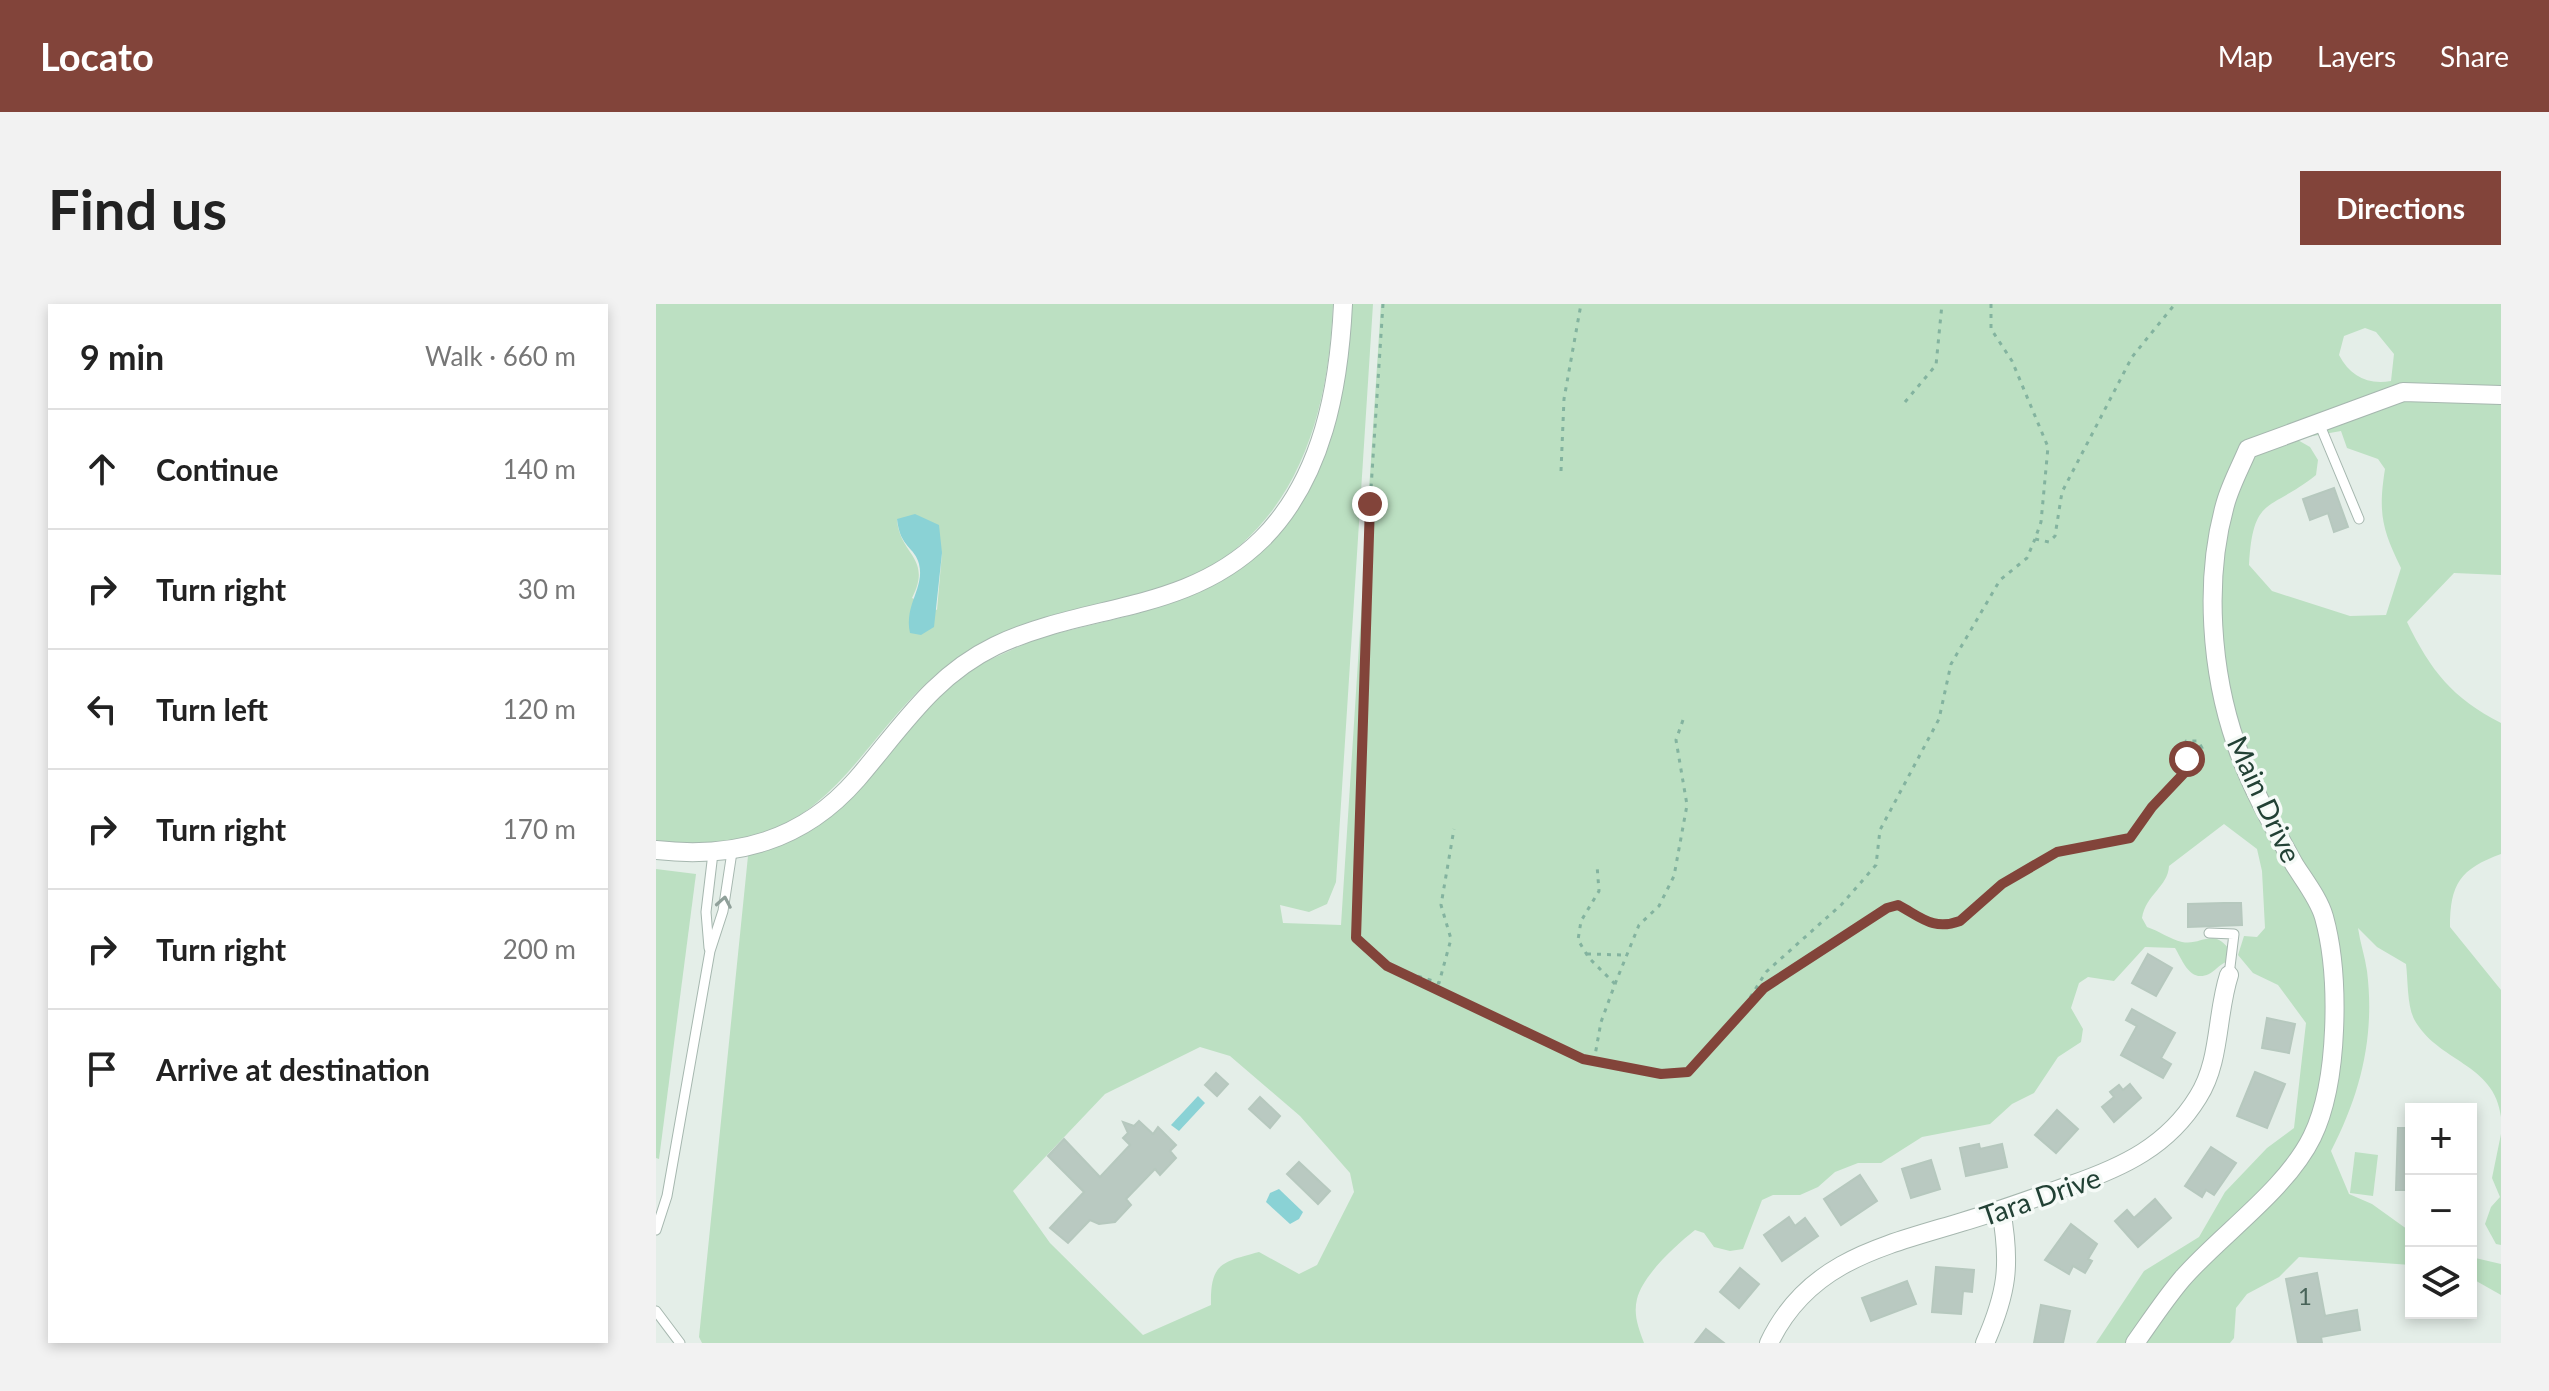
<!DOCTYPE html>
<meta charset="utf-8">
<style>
body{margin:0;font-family:Lato,sans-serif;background:#f2f2f2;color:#222}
.controls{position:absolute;right:24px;bottom:24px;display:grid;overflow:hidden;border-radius:0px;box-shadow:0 4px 12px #0003}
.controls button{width:72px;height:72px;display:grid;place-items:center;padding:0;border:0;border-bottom:2px solid #e0e0e0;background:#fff;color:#222;font:40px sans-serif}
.stop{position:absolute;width:24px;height:24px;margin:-18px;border:6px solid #82443a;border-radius:50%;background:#fff}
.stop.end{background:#82443a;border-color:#fff;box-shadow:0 2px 8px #0008}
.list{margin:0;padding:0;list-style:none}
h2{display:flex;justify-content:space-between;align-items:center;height:104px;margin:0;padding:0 32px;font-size:34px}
h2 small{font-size:26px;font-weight:400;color:#767676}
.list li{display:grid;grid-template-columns:52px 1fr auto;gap:24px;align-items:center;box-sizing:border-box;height:120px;padding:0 32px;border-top:2px solid #e0e0e0}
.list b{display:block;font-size:30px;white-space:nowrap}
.list em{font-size:26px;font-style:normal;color:#767676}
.icon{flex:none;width:44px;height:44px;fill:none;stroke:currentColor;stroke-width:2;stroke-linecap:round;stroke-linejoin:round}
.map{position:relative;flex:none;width:1845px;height:1039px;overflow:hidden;border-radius:0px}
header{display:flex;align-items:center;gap:48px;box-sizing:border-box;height:112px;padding:0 40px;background:#82443a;color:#fff}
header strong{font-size:38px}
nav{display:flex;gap:44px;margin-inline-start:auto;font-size:28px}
.intro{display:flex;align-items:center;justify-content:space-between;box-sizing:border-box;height:192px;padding:0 48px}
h1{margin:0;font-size:56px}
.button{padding:20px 36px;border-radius:0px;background:#82443a;color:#fff;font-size:28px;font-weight:700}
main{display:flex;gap:48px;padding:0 48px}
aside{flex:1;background:#fff;border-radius:0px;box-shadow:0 4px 12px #0003}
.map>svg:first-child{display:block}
.green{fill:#bce0c2;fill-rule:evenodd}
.water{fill:#8ad2d5}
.building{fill:#b9c9c1;stroke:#b6c8be;stroke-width:2}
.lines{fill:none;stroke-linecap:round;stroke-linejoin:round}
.lane-casing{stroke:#a6b7af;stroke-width:11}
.street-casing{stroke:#a6b7af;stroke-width:20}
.path{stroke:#83b39f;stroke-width:3;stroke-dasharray:4 6;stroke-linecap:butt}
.lane{stroke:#fff;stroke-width:9}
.street{stroke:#fff;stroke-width:18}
.oneway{stroke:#90a09a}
.route{stroke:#82443a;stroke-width:10}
.labels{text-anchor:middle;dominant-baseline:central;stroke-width:7;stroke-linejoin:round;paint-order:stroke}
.number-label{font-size:24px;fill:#486358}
.street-label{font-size:28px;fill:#224135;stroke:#f5faf7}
</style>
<header>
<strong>Locato</strong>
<nav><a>Map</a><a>Layers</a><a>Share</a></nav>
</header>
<div class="intro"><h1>Find us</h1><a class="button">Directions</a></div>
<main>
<aside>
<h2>9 min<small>Walk · 660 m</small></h2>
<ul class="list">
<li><svg class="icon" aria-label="ahead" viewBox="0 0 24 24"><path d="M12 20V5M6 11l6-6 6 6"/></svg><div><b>Continue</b></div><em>140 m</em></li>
<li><svg class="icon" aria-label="right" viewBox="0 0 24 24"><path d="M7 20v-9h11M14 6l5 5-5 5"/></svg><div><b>Turn right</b></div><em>30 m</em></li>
<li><svg class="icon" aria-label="left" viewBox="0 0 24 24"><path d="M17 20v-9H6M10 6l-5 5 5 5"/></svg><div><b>Turn left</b></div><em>120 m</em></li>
<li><svg class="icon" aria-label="right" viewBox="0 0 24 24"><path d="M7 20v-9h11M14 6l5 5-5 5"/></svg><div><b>Turn right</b></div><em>170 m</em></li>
<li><svg class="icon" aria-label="right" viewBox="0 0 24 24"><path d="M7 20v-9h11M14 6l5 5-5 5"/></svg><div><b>Turn right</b></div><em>200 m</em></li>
<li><svg class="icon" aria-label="arrive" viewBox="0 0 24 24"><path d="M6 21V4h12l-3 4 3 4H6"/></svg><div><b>Arrive at destination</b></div></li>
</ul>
</aside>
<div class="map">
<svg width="1845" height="1039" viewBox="0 0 1845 1039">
<rect width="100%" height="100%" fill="#e4eee8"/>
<g class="green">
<path d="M 0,0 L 677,0 C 673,103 645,211 549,266 C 509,289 462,300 418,314 C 388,324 327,337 303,353 C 209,417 189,525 61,541 C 41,544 19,539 0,538 ZM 241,215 L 286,249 L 281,306 L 256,294 C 277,253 243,251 241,215 Z"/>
<path d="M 694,0 L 717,0 L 680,578 L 671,600 L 653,608 L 624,601 L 627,619 L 685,621 L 725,0 L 1845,0 L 1845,271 L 1798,269 L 1751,318 C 1775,367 1796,394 1845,419 L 1845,550 C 1804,565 1794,580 1794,623 L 1845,686 L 1845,813 C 1839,759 1781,758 1758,715 C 1751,701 1752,676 1750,660 L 1721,643 L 1702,624 C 1704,638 1709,653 1711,667 C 1719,732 1705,789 1675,847 L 1693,890 L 1716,900 L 1755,928 L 1755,961 L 1643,953 L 1623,973 L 1591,990 L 1580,1004 L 1578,1034 L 1574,1039 L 1440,1039 L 1488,967 L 1543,933 L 1569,888 L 1611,844 L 1638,824 L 1650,719 L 1622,681 L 1597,669 L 1582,651 L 1588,632 L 1601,633 L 1609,624 L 1606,567 L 1601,545 L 1568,520 L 1513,562 C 1512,583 1490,590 1486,614 L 1491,623 C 1503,627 1514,635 1526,638 C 1545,642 1556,624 1572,644 L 1570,658 C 1563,661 1559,667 1553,670 C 1534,679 1527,657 1519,644 L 1489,643 L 1458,677 L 1432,673 L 1423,679 L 1415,704 L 1427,725 L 1425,738 L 1402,753 L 1378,789 L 1356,800 L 1334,820 L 1266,833 L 1225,859 L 1202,859 L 1179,868 L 1162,883 L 1144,891 L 1117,891 L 1106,896 L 1087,945 L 1074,947 L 1058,943 L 1048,929 L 1039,926 C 1020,941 987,971 981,995 C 977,1011 983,1025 988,1039 L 46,1039 L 43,1033 L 92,552 L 148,530 L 176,509 L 268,403 L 320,362 L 382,334 L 480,310 L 525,295 L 557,279 L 658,171 ZM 1709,24 L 1720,28 L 1738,50 L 1735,77 C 1711,81 1694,72 1683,51 L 1688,32 ZM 1685,127 L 1691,144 L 1722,155 L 1729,165 C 1722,209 1726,225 1745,264 L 1730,311 L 1694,312 L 1616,287 L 1593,261 C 1597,190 1614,208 1660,171 L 1662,156 L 1654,143 L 1640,135 ZM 544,743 L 574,752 L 644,812 L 694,869 L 698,888 L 661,961 L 643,970 L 603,948 C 566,958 554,959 555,1001 L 487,1031 L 394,939 L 357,887 L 449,790 Z"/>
<polygon points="0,565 40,570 3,855 0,854"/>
<polygon points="1845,830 1845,941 1840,940 1829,920 1835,903 1844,893 1836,874"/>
<polygon points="1699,848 1722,851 1717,892 1694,889"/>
<polygon points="1815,953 1845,960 1845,991 1815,974"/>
</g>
<g class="water">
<path d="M 259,210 L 283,221 L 286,249 L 278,323 L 265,331 L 254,329 C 248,300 269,284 263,260 C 259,243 244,244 241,215 Z"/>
<polygon points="542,792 549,799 523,827 515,821"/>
<polygon points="623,885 647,908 643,915 634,920 610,898 614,889"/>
</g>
<g class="building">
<polygon points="1678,184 1692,223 1678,228 1672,209 1654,216 1647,195"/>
<polygon points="1568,599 1585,599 1586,621 1532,623 1532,600"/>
<polygon points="1492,650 1516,664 1500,692 1476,679"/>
<polygon points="1476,705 1519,729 1505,754 1515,760 1507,774 1465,751 1481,722 1470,716"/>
<polygon points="1611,714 1639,720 1633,749 1606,744"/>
<polygon points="1599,768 1629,780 1611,824 1581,812"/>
<polygon points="560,769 572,780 561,792 549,781"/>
<polygon points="1474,780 1485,794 1458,818 1446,803 1458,793 1454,788 1463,781 1467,786"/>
<polygon points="604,793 624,812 614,824 593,805"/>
<polygon points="1401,806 1422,825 1400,849 1379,831"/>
<polygon points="483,817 497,830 502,823 520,841 514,847 520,854 504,871 499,865 470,895 475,901 459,918 443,920 434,916 412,939 394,924 428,888 392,852 408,835 444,873 474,841 467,834 472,829 467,818 478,822"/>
<polygon points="1742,824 1755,824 1755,886 1740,886"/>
<polygon points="1323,840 1324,845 1346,840 1351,863 1310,872 1304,844"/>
<polygon points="1555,843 1580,859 1558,891 1550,886 1546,893 1529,882"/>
<polygon points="1275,856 1284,885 1255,894 1246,865"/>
<polygon points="643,858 674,887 662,900 631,870"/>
<polygon points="1204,871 1221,897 1185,921 1168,895"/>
<polygon points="1499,895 1515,914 1482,943 1459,917 1471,906 1478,914"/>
<polygon points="1133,913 1139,922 1149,914 1162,932 1126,957 1108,931"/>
<polygon points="1415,920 1441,940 1432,955 1436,957 1429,969 1417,962 1413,970 1389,956"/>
<polygon points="1280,963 1318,966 1316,988 1307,987 1305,1010 1276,1008"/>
<polygon points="1084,964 1103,980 1083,1004 1064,988"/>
<polygon points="1661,969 1669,1012 1701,1006 1704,1026 1665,1033 1666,1039 1642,1039 1630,975"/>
<polygon points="1251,977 1260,1000 1215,1017 1206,994"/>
<polygon points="1385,1001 1414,1007 1407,1039 1378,1039"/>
<polygon points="1050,1025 1068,1039 1039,1039"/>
</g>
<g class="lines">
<defs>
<g id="lane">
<polyline points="1663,119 1703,215"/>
<polyline points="1553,629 1578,630 1573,671"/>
<polyline points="53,644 50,608 57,549"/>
<polyline points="0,926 11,892 54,647 67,607 76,548"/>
<polyline points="0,1007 24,1039"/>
</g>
<g id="street">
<path d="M 0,546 C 79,555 147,537 201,475 C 245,424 277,372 339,342 C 429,299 530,310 606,235 C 667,174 683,83 687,0"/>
<path d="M 1113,1039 C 1152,957 1227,942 1306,918 C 1343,907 1379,894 1415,881 C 1467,863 1512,842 1542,793 C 1565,757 1560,711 1573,671"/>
<path d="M 1329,1039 C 1351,989 1355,961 1345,906"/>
<path d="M 1479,1039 C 1494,1018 1509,995 1526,975 C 1564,931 1630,886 1656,833 C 1683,778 1684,671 1668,613 C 1663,595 1648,576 1638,560 C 1617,522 1594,482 1580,440 C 1555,368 1548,276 1569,201 C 1574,182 1584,164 1592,145 L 1747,88 L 1845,91"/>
</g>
</defs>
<use href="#lane" class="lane-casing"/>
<use href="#street" class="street-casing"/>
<g class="path">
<polyline points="727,0 714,200 700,634 732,662"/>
<polyline points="1335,0 1335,25 1356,57 1392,143 1385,218 1379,235 1393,238 1399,232 1406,188 1476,53 1519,0"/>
<polyline points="1249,98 1280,61 1286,0"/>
<polyline points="905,167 908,95 925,0"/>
<polyline points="931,650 969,651"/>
<path d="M 731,662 C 821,705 930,774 1032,768 L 1084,710 L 1110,668 L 1186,600 L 1220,561 L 1224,526 L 1283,415 L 1295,360 L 1344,276 L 1371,254 L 1379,235"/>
<polyline points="743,666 783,679 795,635 785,601 798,525"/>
<polyline points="959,680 983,621 1003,602 1018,572 1031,501 1020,436 1027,416"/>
<path d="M 1090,703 L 1108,684 L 1155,650 L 1236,601 C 1266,605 1268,630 1304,617 L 1346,580 L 1401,548 L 1474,534 L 1496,503 L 1531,466 L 1530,437 L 1542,437 L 1546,444 L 1540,458 L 1531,466"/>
<polyline points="938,757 945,718 959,680 933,654 922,636 925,617 943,587 941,561"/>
</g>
<use href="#lane" class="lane"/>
<use href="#street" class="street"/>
</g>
<defs><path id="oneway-chevron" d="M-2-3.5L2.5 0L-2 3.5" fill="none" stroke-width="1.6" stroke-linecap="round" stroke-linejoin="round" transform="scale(2)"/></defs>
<use class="oneway" href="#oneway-chevron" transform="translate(68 598) rotate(-80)"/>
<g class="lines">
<path class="route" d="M 714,200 L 700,634 L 731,662 L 927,755 L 1005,770 L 1032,768 L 1108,684 L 1231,604 L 1242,601 C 1265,613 1277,627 1304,617 L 1346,580 L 1401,548 L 1474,534 L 1496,503 L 1531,466 L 1531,455"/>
</g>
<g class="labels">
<g class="number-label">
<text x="1649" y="991">1</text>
</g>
<g class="street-label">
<text transform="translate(1609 495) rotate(65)">Main Drive</text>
<text transform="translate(1384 892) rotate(-19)">Tara Drive</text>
</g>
</g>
</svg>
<div class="controls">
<button>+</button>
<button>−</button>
<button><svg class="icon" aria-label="layers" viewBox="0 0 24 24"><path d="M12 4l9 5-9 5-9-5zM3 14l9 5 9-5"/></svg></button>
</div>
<div class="stop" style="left:1531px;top:455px"></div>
<div class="stop end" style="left:714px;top:200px"></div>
</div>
</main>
